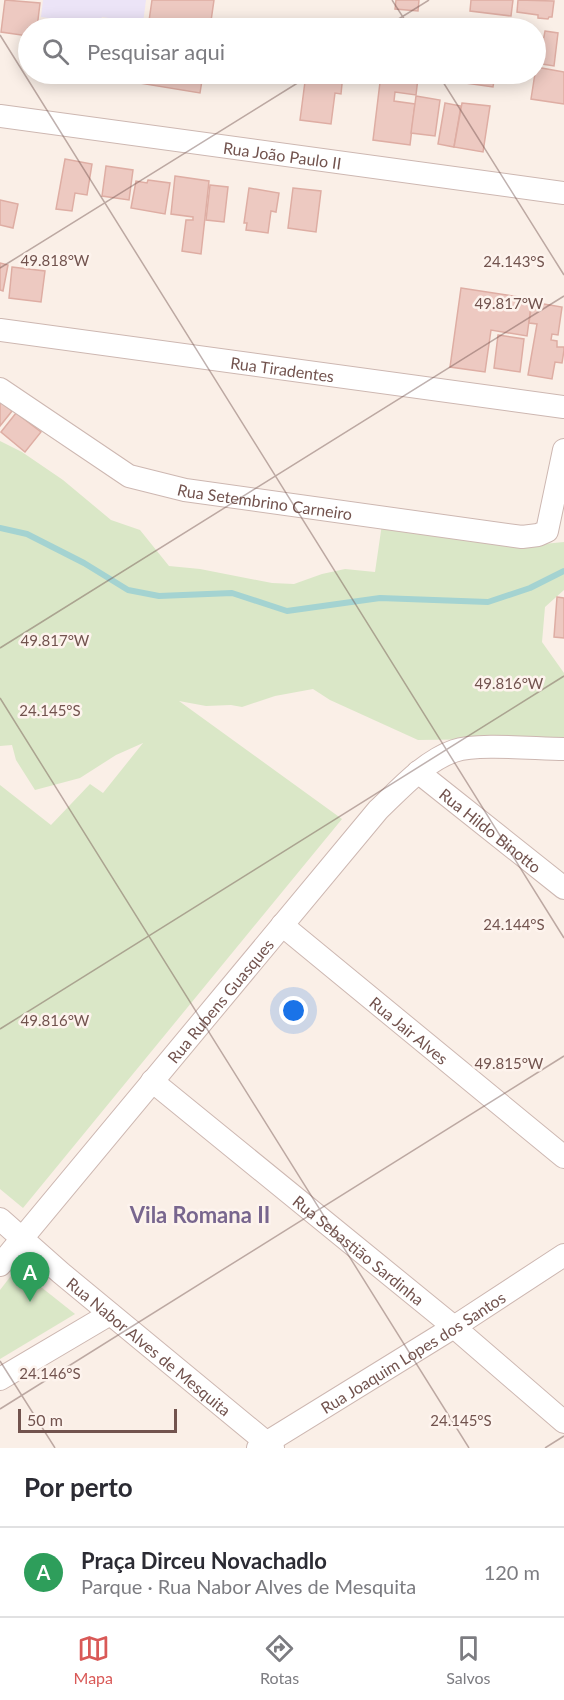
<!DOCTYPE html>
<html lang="pt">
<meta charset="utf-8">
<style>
body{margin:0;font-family:Lato,sans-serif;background:#f7f7f7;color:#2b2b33}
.scale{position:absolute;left:18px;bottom:15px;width:159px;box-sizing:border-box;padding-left:6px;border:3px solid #72534e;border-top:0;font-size:16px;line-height:21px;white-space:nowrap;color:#72534e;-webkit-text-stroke:4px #fdf3ed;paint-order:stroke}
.you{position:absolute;left:294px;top:1011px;width:21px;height:21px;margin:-15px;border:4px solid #fff;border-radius:50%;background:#1a73e8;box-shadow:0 0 0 9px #1a73e833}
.badge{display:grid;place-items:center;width:39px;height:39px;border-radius:50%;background:#d95957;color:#fff;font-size:20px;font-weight:700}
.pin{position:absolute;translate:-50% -50px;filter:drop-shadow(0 2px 3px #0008)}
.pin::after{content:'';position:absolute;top:32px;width:21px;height:18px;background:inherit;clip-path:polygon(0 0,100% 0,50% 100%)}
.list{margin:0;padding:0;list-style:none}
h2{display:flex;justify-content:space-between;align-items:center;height:78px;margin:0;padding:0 24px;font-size:26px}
h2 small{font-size:20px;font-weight:400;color:#7c7c81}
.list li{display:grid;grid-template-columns:39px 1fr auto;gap:18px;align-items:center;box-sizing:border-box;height:90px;padding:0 24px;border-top:2px solid #e1e1e2}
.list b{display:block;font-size:22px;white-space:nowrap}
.list p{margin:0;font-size:20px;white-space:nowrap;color:#7c7c81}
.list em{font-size:20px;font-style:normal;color:#7c7c81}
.icon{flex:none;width:33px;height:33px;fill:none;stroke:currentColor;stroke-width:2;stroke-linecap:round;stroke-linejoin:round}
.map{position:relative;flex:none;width:564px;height:1448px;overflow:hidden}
.search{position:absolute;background:#fff;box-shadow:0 3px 15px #0003;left:18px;right:18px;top:18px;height:66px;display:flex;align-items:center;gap:15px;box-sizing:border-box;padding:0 21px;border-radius:33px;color:#7c7c81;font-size:22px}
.sheet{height:168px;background:#fff}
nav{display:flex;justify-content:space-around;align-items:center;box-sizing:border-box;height:84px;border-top:2px solid #e1e1e2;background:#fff;font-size:16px;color:#7c7c81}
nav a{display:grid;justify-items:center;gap:3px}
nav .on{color:#d95957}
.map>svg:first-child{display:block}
.education{fill:#ece4f7}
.green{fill:#dae7c7}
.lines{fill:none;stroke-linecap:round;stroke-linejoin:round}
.stream{stroke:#a4d3d1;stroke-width:6}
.building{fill:#edc9c1;stroke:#deada3;stroke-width:1.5}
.street-casing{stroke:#cdb7b1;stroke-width:24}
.street{stroke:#fff;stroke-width:22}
.ticks{fill:none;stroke:#72534e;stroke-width:1.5;stroke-opacity:0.45}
.labels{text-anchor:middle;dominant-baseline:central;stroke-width:5;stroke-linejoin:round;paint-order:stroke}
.street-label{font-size:16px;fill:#72534e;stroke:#fdf3ed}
.district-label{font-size:22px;font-weight:bold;fill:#78668e;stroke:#fdf3ed}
.ticks-label{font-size:15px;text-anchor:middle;fill:#72534e;stroke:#fdf3ed;stroke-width:5;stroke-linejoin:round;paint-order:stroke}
</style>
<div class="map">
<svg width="564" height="1448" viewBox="0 0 564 1448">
<rect width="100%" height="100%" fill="#faefe7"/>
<g class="education">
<polygon points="43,0 146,0 143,23 102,17 97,28 90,28 91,24 41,17"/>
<polygon points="72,74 133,74 132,82"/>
</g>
<g class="green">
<polygon points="0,441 22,452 63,480 111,520 140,530 169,566 200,569 272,583 294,584 322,574 345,569 375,572 382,524 464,534 512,547 564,542 564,590 545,607 542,642 564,673 564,738 418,740 330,700 313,689 275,696 242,707 231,705 206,706 179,701 342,819 23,1208 0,1189 0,785 51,825 90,784 103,793 143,743 116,755 80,778 35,790 16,760 12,745 0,746"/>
<polygon points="17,1268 75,1314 0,1359 0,1290"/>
</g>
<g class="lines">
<polyline class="stream" points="0,528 27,534 84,563 128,590 159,596 232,593 287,611 380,598 488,602 530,588 564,571"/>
</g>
<g class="building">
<polygon points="5,0 40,3 37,28 28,28 28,36 1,32"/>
<polygon points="152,0 214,0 210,28 148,28"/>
<polygon points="396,0 419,0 418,11 395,9"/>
<polygon points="471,0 513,0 511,16 470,11"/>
<polygon points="518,0 554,1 552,17 549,17 548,19 538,18 538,15 517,12"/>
<polygon points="545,31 558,33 554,66 536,63 536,46 542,47"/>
<polygon points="536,67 564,72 564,104 531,99"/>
<polygon points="141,74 203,74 200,93 139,83"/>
<polygon points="306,74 343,74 341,94 335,93 331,124 300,120"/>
<polygon points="381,74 418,78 416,95 395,92 394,101 415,104 410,145 373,140"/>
<polygon points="460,74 495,74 493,87 459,82"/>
<polygon points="416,96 440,100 435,136 411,133"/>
<polygon points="445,103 461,106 454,147 438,144"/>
<polygon points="462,103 490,106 483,152 454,147"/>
<polygon points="65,159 92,164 87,195 75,193 72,211 56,209"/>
<polygon points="106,166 133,170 129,200 102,196"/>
<polygon points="175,176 209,181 201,254 182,251 186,220 193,220 193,217 171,214"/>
<polygon points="148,180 170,183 165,214 131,208 136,181 147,183"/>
<polygon points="210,185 228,187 224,222 206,220"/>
<polygon points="249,188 279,193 276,212 271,211 268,233 246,230 247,223 244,223"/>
<polygon points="293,188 321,191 316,232 288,228"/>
<polygon points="0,200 18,204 13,228 0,225"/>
<polygon points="0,263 8,265 3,291 0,290"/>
<polygon points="12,267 45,271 41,302 9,298"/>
<polygon points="461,288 532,299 527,336 491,330 485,372 450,367"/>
<polygon points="532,302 562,307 558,335 552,334 551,340 557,341 557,347 564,347 564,350 562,363 555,362 552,379 528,375 537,324 529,323"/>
<polygon points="498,335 524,339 520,372 494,368"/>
<polygon points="0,401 12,411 0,426"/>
<polygon points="16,413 41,432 25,452 1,432"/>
<polygon points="557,597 564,598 564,638 554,637"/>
</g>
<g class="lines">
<defs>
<g id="street">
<path id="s1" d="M 0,116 L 564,193"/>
<path id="s2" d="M 0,330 L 564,407"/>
<path id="s3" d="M 0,389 L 129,476 L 185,490 L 522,537 L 538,535 L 547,531 L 564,450"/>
<path id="s4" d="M 418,772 L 564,888"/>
<path id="s5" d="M 282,925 L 564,1157"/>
<path id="s6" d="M 152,1081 L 454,1327 L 564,1422"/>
<path id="s7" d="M 0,1219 L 61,1273 L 273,1448"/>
<path id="s8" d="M 0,1265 L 378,810 C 400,789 425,761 454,751 C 478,743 536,749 564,749"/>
<polyline points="0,1379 110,1314"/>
<path id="s9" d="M 258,1448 L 454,1327 L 564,1255"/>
</g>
</defs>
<use href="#street" class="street-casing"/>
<use href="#street" class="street"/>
</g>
<path class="ticks" d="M 392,0 L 410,28M 384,28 L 429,0M 0,35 L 564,938M 438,74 L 564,275M 0,268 L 312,74M 0,648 L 564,296M 0,698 L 469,1448M 0,1029 L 564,676M 0,1361 L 55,1448M 0,1409 L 564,1056M 545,1448 L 564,1436"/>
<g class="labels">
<g class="street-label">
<text stroke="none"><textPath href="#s1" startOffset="285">Rua João Paulo II</textPath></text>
<text stroke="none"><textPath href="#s2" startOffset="285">Rua Tiradentes</textPath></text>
<text stroke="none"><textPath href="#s3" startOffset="294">Rua Setembrino Carneiro</textPath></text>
<text stroke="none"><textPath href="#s4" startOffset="93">Rua Hildo Binotto</textPath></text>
<text stroke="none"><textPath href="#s8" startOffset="344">Rua Rubens Guasques</textPath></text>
<text stroke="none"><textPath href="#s5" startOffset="165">Rua Jair Alves</textPath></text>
<text stroke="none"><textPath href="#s6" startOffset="267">Rua Sebastião Sardinha</textPath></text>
<text stroke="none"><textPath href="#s7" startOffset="196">Rua Nabor Alves de Mesquita</textPath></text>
<text stroke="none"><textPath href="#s9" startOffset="182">Rua Joaquim Lopes dos Santos</textPath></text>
</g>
<g class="district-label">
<text x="200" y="1214">Vila Romana II</text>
</g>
</g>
<g class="ticks-label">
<text x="55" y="266">49.818°W</text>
<text x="514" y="267">24.143°S</text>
<text x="509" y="309">49.817°W</text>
<text x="55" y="646">49.817°W</text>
<text x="509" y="689">49.816°W</text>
<text x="50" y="716">24.145°S</text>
<text x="514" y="930">24.144°S</text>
<text x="55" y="1026">49.816°W</text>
<text x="509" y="1069">49.815°W</text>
<text x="50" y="1379">24.146°S</text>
<text x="461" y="1426">24.145°S</text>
</g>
</svg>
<div class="scale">50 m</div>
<div class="you"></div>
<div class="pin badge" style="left:30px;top:1302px;background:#2e9e5b">A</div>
<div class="search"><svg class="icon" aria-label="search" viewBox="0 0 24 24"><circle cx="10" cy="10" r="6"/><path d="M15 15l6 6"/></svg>Pesquisar aqui</div>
</div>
<section class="sheet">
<h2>Por perto<small></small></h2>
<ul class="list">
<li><span class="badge" style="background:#2e9e5b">A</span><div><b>Praça Dirceu Novachadlo</b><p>Parque · Rua Nabor Alves de Mesquita</p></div><em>120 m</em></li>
</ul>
</section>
<nav>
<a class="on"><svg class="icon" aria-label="map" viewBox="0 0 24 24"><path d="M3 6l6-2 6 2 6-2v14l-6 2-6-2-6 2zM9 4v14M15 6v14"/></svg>Mapa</a>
<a><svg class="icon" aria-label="directions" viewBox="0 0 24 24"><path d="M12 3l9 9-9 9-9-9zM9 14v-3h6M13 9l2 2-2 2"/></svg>Rotas</a>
<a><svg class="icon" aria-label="saved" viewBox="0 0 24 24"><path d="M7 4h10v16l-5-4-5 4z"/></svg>Salvos</a>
</nav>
